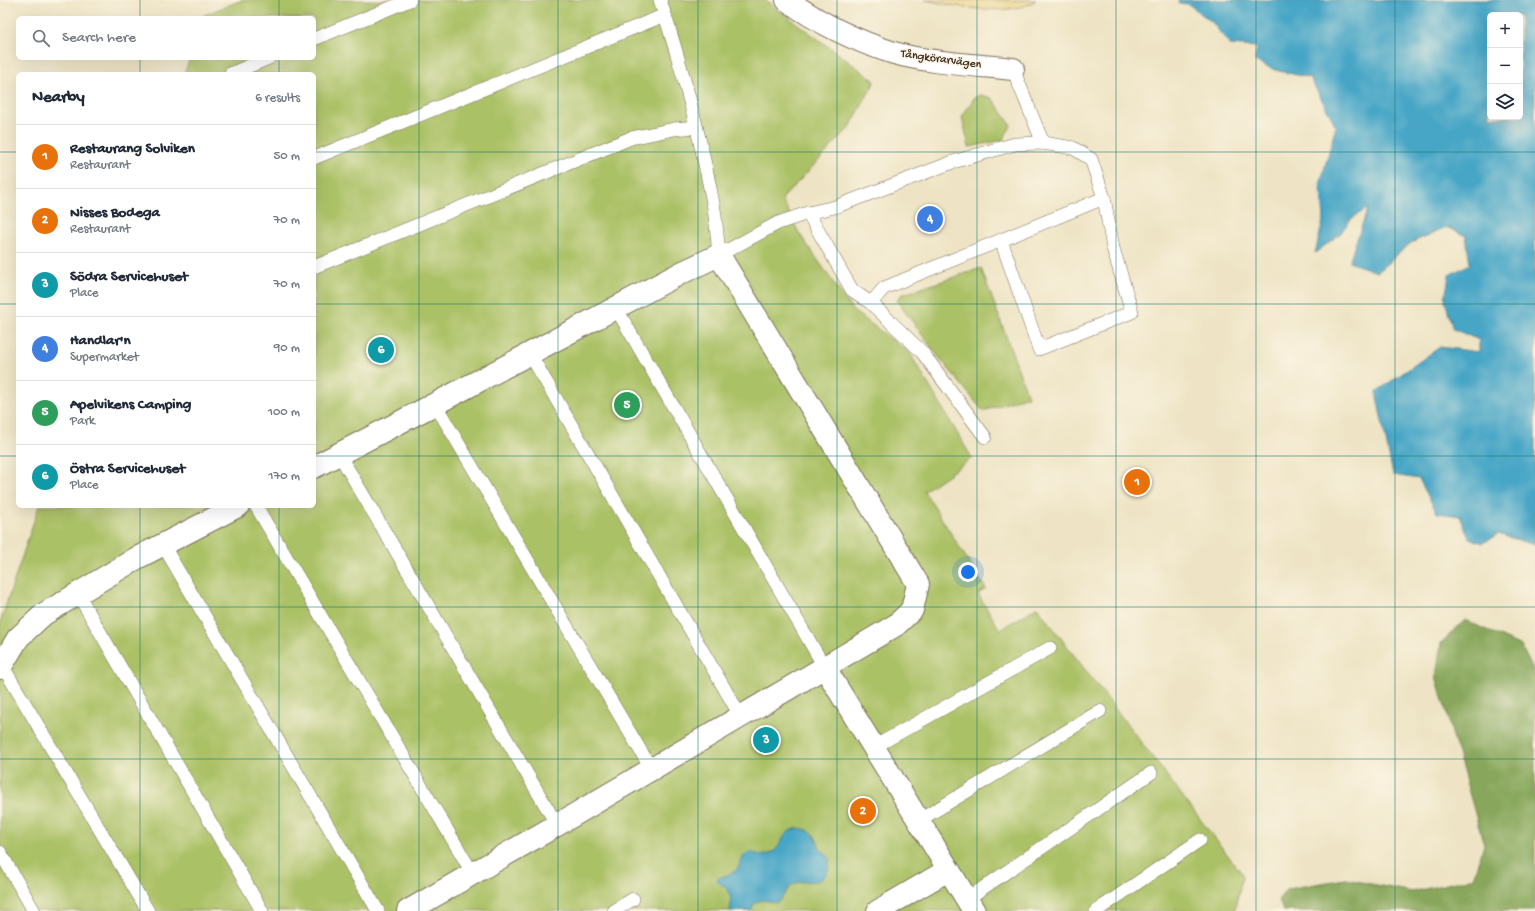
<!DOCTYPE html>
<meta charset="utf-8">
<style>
body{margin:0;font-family:"Gochi Hand",sans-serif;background:#f2f2f3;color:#1f2937}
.controls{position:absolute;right:12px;top:12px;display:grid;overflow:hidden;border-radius:6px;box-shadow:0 4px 16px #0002}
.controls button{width:36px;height:36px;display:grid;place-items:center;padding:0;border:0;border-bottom:1px solid #e0e1e3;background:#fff;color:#1f2937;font:20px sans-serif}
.you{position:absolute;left:968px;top:572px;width:14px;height:14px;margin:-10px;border:3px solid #fff;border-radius:50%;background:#1a73e8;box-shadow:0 0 0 6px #1a73e833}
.badge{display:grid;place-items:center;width:26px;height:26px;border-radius:50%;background:#b5179e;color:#fff;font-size:13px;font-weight:700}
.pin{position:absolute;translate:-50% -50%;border:2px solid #fff;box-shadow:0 1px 4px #0006}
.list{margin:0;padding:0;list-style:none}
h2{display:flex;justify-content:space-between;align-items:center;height:52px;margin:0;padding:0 16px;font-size:17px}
h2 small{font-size:13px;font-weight:400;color:#747a83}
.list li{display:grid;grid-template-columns:26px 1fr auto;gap:12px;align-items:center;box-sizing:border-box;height:64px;padding:0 16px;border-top:1px solid #e0e1e3}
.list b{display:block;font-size:15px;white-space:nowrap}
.list p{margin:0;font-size:13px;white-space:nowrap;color:#747a83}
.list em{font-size:13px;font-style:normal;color:#747a83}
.icon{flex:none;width:22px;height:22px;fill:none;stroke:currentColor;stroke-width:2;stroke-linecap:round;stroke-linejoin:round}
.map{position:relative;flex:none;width:1535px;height:911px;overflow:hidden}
.search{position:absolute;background:#fff;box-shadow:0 4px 16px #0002;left:16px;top:16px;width:300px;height:44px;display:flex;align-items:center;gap:10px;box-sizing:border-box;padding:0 14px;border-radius:6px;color:#747a83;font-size:15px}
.panel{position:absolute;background:#fff;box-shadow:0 4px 16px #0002;left:16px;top:72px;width:300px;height:436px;border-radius:6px}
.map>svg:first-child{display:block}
.green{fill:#abc166;stroke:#737642}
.forest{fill:#88a75b;stroke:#62683c}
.sand{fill:#eeda9e;stroke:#94825e}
.water{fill:#46a6c6;stroke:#406872;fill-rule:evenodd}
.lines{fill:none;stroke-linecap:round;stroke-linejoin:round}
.service-casing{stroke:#7a6b58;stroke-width:14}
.minor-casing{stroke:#7a6b58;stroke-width:24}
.service{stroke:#fff;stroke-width:13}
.minor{stroke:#fff;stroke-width:22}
.grid{fill:none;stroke:#0f766e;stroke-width:1;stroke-opacity:0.55}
.labels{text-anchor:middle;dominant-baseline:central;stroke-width:3.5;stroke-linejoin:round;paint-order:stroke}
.street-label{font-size:12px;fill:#3b2a1e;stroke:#fcf5e5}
</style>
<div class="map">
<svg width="1535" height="911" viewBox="0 0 1535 911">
<rect width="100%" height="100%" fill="#fcf5e5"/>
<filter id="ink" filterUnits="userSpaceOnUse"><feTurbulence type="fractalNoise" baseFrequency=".025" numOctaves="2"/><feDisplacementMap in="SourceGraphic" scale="8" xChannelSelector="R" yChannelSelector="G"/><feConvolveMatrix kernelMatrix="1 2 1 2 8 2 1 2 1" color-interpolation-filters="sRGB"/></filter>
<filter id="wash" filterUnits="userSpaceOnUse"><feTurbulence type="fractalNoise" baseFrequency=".012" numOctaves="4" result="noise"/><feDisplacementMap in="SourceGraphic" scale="16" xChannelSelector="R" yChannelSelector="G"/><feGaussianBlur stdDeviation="0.9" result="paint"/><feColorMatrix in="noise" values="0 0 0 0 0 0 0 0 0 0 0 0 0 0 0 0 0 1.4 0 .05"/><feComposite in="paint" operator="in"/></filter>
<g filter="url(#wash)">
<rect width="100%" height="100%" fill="#eee4c5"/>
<g class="green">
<polygon points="242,0 765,0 875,81 850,127 782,199 799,233 853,311 909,352 972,458 924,491 986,589 978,594 1000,630 1037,607 1243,875 1234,911 0,911 0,623 39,506 314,506 314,74 184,74 190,58 314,58 314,18 203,18 204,15"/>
<polygon points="981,95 992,98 1011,125 1003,140 969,147 962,117 974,98"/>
<polygon points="981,268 1028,396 983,411 938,356 897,301 901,295"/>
</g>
<polygon class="forest" points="1465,620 1521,646 1535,674 1535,911 1283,911 1279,899 1287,889 1345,879 1412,892 1473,878 1484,845 1436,676 1441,643"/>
<path class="sand" d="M 925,0 L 1036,0 C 1013,18 953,6 925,0 Z"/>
<g class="water">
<path d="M 1179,0 L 1535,0 L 1535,545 L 1498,534 L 1483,543 L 1469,538 L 1460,516 L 1437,513 L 1419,479 L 1393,475 L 1376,392 L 1440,347 L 1479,352 L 1479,340 L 1453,329 L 1445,300 L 1449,275 L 1470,264 L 1466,236 L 1446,227 L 1411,243 L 1377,272 L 1349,262 L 1368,208 L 1351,219 L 1340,234 L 1315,253 L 1324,217 L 1320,185 L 1336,126 L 1310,78 L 1275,70 L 1255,61 L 1257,47 L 1230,45 L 1212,22 L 1188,4 L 1178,3 ZM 1490,15 L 1520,15 L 1520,117 L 1490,117 Z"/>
<path d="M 798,828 C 813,830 814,833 819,846 C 821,851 827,853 829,858 C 830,862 830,866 828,870 C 823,887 806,878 794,884 C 786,888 784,899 776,903 C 765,900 755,897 751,911 L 730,911 C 731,903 732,894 726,888 C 722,884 719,884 717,879 C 723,875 730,876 735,871 C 741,866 741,857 748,852 C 754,852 760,856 766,855 C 778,852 779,844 785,835 C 788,831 793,829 798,828 Z"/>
</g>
</g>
<g filter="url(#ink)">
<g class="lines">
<defs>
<g id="service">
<path d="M 660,0 C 681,64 699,131 712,198 C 716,216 717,236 719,255 L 778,223 L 808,213 L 835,207 L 953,162 L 1015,144 L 1043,143 L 1073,148 L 1091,159 L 1104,198 L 1113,248 L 1132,312 L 1039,349 L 1001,240"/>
<polyline points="314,39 410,0"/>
<polyline points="1013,69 1043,143"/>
<polyline points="230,74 269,58"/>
<polyline points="314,158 665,15"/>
<polyline points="808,213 852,290 871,303 922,352 985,437"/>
<polyline points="314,267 631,138 674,129 696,127"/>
<polyline points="871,303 884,288 1104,198"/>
<polyline points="616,308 825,668"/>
<polyline points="530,354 741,717"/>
<polyline points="435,404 652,770"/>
<polyline points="339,454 557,825"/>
<polyline points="256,506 473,874"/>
<polyline points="163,545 378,911"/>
<polyline points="78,594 262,911"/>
<polyline points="2,665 148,911"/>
<polyline points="874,747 1050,648"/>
<polyline points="918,821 1100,711"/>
<polyline points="0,852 34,911"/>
<polyline points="967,899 1151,773"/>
<polyline points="614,911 633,899"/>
<polyline points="1096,911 1200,840"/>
</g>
<g id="minor">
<path d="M 787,0 C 819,23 856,41 894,53 C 929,63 976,65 1013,69"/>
<polyline points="314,467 454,394 681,273 719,255 918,584 912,610 896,625 557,825 408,911"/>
<polyline points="0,668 18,638 44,614 137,558 238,506"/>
<polyline points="825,668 974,911"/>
<polyline points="878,911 948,870"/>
</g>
</defs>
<use href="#service" class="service-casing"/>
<use href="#minor" class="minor-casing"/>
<use href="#service" class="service"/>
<use href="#minor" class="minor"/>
</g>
</g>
<path class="grid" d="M 140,0 L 140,18M 279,0 L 279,18M 419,0 L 419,911M 558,0 L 558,911M 698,0 L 698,911M 837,0 L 837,911M 977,0 L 977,911M 1116,0 L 1116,911M 1256,0 L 1256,911M 1395,0 L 1395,911M 140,58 L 140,74M 279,58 L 279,74M 0,152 L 18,152M 314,152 L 1535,152M 0,304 L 18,304M 314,304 L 1535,304M 0,456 L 18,456M 314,456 L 1535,456M 140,506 L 140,911M 279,506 L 279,911M 0,607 L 1535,607M 0,759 L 1535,759"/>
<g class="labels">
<g class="street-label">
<text transform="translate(941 60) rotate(8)">Tångkörarvägen</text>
</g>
</g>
</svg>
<div class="controls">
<button>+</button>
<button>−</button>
<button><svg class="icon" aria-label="layers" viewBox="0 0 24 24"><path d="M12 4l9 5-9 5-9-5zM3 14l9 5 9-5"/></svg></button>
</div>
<div class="you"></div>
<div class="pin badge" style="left:1137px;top:482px;background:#e8710a">1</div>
<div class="pin badge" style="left:863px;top:811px;background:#e8710a">2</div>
<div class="pin badge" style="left:766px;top:740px;background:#0f9aa8">3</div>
<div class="pin badge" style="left:930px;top:219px;background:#3f7fe0">4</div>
<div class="pin badge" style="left:627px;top:405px;background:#2e9e5b">5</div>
<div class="pin badge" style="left:381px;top:350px;background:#0f9aa8">6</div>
<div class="search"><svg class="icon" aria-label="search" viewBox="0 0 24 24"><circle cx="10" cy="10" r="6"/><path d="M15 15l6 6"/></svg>Search here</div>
<section class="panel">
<h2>Nearby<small>6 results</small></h2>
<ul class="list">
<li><span class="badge" style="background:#e8710a">1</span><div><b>Restaurang Solviken</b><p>Restaurant</p></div><em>50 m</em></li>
<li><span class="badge" style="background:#e8710a">2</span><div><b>Nisses Bodega</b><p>Restaurant</p></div><em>70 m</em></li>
<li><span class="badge" style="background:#0f9aa8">3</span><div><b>Södra Servicehuset</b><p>Place</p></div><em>70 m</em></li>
<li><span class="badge" style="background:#3f7fe0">4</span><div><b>Handlar'n</b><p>Supermarket</p></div><em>90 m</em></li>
<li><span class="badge" style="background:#2e9e5b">5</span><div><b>Apelvikens Camping</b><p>Park</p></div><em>100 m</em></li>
<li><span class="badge" style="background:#0f9aa8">6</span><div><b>Östra Servicehuset</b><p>Place</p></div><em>170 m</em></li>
</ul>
</section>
</div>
